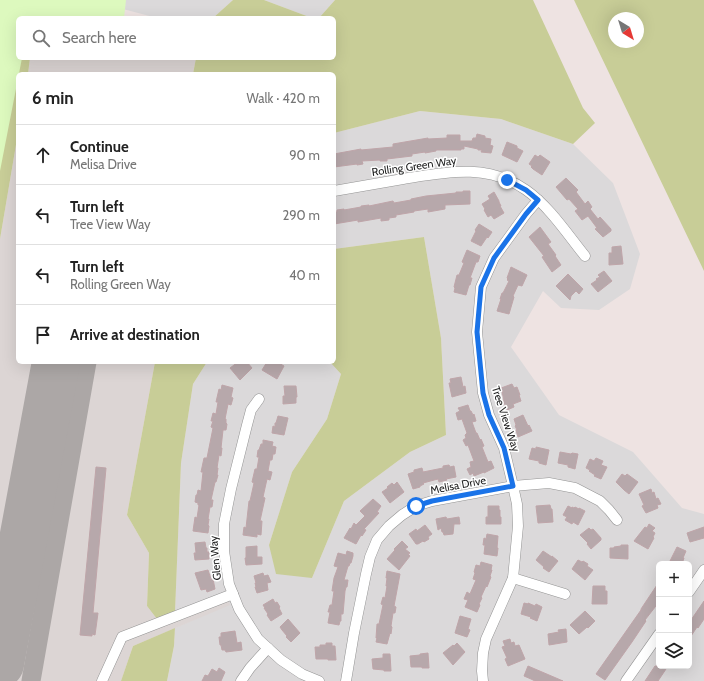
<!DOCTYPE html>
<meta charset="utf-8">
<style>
body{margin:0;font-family:Cabin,sans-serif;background:#f6f6f6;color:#222}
.controls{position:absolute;right:12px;bottom:12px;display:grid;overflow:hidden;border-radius:6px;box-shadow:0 4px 16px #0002}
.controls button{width:36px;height:36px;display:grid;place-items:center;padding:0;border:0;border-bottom:1px solid #e0e0e0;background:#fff;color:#222;font:20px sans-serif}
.compass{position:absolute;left:608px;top:12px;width:36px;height:36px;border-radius:50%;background:#fff;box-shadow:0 4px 16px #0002;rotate:142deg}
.stop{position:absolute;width:12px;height:12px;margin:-9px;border:3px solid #1a73e8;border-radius:50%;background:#fff}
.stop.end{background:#1a73e8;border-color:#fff;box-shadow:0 1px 4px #0008}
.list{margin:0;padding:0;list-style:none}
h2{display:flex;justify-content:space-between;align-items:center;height:52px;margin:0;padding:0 16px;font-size:17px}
h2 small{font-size:13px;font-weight:400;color:#767676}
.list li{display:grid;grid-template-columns:26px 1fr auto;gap:12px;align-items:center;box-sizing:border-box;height:60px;padding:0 16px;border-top:1px solid #e0e0e0}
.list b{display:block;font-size:15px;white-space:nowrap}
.list p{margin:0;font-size:13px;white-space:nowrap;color:#767676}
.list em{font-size:13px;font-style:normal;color:#767676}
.icon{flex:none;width:22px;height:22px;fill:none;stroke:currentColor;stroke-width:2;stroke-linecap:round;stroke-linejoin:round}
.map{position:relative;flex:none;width:704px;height:681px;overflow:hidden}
.search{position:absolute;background:#fff;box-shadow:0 4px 16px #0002;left:16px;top:16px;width:320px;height:44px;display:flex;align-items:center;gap:10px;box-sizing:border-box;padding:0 14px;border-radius:6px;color:#767676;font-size:15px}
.panel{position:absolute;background:#fff;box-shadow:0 4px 16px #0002;left:16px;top:72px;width:320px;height:292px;border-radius:6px}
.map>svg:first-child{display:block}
.residential{fill:#dbd9da;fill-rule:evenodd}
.airport{fill:#dcd5d4}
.forest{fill:#c8cd97;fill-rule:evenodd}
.park{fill:#ddf9be}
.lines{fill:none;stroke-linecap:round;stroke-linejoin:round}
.taxiway{stroke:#aca7a6;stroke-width:19}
.runway{stroke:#aca7a6;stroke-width:48}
.building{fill:#b7a8ab;stroke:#bfa5a9}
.minor-casing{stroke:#949494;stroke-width:11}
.minor{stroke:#fff;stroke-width:10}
.route{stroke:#1a73e8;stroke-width:5}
.labels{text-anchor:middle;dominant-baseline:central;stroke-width:3;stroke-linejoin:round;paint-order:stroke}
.street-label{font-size:11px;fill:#1d1d1d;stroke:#fff}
</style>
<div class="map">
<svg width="704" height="681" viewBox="0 0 704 681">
<rect width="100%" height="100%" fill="#eee3e2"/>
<g class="residential">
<polygon points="89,0 233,0 213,18 157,18"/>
<polygon points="264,0 335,0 319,18 312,18"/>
<path d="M 420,111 L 501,119 L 573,144 L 613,183 L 640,254 L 630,289 L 599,310 L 561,308 L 543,291 L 511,347 L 559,415 L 633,452 L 682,508 L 704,514 L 704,681 L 167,681 L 174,646 L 175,628 L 230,604 L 175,612 L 181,463 L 193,384 L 207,362 L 330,362 L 341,374 L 327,419 L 292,472 L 269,545 L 312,578 L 344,501 L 410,452 L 446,435 L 441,338 L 424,237 L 334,249 L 334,133 ZM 659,564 L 689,564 L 689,666 L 659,666 Z"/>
</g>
<g class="airport">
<polygon points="30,58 196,58 193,74 28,74"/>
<polygon points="18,133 18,362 155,362 127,515 149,553 147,606 157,619 225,592 230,605 133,646 121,681 0,681 0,239"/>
</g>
<g class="forest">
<polygon points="0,0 18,18 18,58 30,58 28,74 18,74 18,133 0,239"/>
<polygon points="233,0 264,0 312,18 213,18"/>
<polygon points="335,0 533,0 583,108 595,123 573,144 501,119 420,111 334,133 334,74 193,74 196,58 334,58 334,18 319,18"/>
<path d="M 574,0 L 704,0 L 704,271 ZM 614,18 L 638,18 L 638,42 L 614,42 Z"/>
<polygon points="424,237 441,338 446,435 410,452 344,501 312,578 276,574 269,545 292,472 327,419 341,374 330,362 334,362 334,249"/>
<polygon points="155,362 207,362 193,384 181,463 175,612 157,619 147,606 149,553 127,515"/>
<polygon points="175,628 174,646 167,681 121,681 133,646"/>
</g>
<polygon class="park" points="0,0 126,0 124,18 18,18 18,58 22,58 0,171"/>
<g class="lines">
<polyline class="taxiway" points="31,681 87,362"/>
<polyline class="runway" points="0,664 56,362"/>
</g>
<g class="building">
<polygon points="477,134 485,136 485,138 491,139 490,145 493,146 491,153 481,152 482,150 478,150 478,149 464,146 464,149 461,149 461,150 436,150 436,151 425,153 425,152 412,154 412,156 387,159 387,161 380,161 380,160 362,161 363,164 357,165 357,164 334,167 334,154 361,149 361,150 393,147 393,144 428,138 428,139 447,138 447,135 460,135 460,141 472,141 473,138 476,138"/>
<polygon points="507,142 517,146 517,148 523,151 517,162 502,155"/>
<polygon points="535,155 538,157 540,155 550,162 542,175 533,169 531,167 532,166 529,164"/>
<polygon points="566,178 578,190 576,192 585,204 588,201 592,207 590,209 598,219 600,217 611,229 611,231 603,237 595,229 597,228 588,216 582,220 575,211 578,209 569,199 567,200 556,187"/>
<polygon points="463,191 470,191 470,204 445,205 445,209 428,212 428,209 414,211 414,212 396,215 396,217 389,218 389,220 381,221 381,218 358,222 358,220 334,224 334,212 337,212 337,210 344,209 344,210 361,207 361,206 369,205 369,206 393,201 394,203 411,200 411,199 426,196 456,193 456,192 463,192"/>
<polygon points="494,192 499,201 499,202 501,206 500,206 504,213 494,219 491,215 488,217 484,210 485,209 482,204 490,199 488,196"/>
<polygon points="479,224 492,232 488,238 487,237 481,246 471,241 476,231 475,230"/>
<polygon points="540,227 551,242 548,244 556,255 555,256 561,265 552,272 542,257 544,256 529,237"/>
<polygon points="621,246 623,264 609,265 609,253 612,253 612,247"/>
<polygon points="467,250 480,256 478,262 476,262 470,278 472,278 470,285 469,285 466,295 454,292 455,288 454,287 457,275 459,275 464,263 462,262"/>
<polygon points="511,267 527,275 522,286 518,285 513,296 514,297 509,314 497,311 501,299 500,299 502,293 503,293 509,281 507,280 508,279 507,278"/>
<polygon points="604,271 612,281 598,292 591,284 597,280 596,279 600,277 598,275"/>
<polygon points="568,274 583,289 579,294 576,291 571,296 570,300 556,286"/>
<polygon points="238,362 247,362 252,368 240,380 230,368"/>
<polygon points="267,362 277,362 284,366 277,379 262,370"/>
<polygon points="461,377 463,387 465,386 466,393 452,397 449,383 451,383 450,379"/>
<polygon points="512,384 514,388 517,387 520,395 519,395 521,401 513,404 514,407 507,410 503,400 504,400 502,392 503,392 501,388"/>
<polygon points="222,385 233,388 231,397 233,398 231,405 228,404 225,419 226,419 226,423 227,424 226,430 223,430 221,448 222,448 221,456 219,455 217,468 218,468 217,475 218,475 216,482 215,482 211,500 213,500 212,507 210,507 208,519 209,519 208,525 209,526 208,533 193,531 195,517 197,518 199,505 198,505 198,503 195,502 196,495 197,495 198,490 201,491 203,472 201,472 204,458 207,458 213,428 211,427 213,421 211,421 213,413 216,414 218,402 216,402 219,389 221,390"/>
<polygon points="284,386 296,386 297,397 296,397 296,403 283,404 283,396 285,396"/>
<polygon points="468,405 470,411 471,411 473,415 474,414 476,421 472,422 476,433 477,433 480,440 481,439 484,446 482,447 488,462 491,461 494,468 484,473 484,472 474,476 473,473 470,475 467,469 471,467 470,462 474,461 468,445 466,446 463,440 466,438 465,435 467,433 462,419 458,420 456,413 460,411 458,408"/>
<polygon points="523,415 528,426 529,425 532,431 518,437 516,430 517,430 515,426 516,425 514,419"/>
<polygon points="278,416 288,418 284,435 272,433 273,426 275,427 275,423 276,423"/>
<polygon points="263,440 273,442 272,446 276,447 275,454 273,454 272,460 270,460 268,471 272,472 270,480 267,479 263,497 265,498 260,521 262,521 261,535 257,534 257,537 243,535 244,527 246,528 249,501 250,501 254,483 252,482 255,469 257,469 259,457 257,457 258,450 259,450 261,444 263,444"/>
<polygon points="536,447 549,450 546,465 539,463 539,461 529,459 532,448 536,449"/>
<polygon points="560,452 571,454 572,453 578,454 575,469 568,467 568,465 558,463"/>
<polygon points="596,458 603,461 601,465 607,467 601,479 594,476 595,475 589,471 590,470 586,468 590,459 594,461"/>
<polygon points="449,465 450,467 454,466 456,477 446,479 447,480 439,482 438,479 423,483 424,484 420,486 420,487 413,489 408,474 414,472 414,470 422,468 423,472 443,468 443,466"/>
<polygon points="96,467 106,468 93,613 98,613 95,635 92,634 92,636 80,635"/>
<polygon points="622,474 625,476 627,474 638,482 629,494 624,490 616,482"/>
<polygon points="397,482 404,492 390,503 382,492 388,488 387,487 392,483 394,485"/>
<polygon points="651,489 652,493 654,492 656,499 658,498 661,504 657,505 658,508 646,513 642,506 644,505 639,494"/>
<polygon points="373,499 381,506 377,512 379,513 364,529 366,530 362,536 361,535 356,544 344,538 350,528 351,529 354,523 356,525 365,516 360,511"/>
<polygon points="550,505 551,509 552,509 553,522 538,523 536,506"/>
<polygon points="488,506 499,506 499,510 500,510 500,517 501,517 501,524 486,524 486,517 488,517"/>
<polygon points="568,506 572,508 572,507 574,508 575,507 579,509 579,508 585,511 578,525 573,522 572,524 565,520 567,517 563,515"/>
<polygon points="446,517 447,519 459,517 460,524 454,524 453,534 444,535 443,532 442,532 441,528 438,530 436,519"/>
<polygon points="649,524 655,528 652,531 655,533 653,537 654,538 648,549 634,541 645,527 647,528"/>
<polygon points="425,525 432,534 428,537 429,539 424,542 423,541 418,544 416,544 409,534 416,529 417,531"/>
<polygon points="704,527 704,538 690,542 687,533"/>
<polygon points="589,528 591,530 593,529 601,538 601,540 591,549 587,544 588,543 580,535"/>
<polygon points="487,534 498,536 497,548 498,548 497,556 484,554 485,545 483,545 484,538 486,539"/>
<polygon points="402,541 408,547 405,549 410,553 408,554 410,556 399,570 387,559 395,550 394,549"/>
<polygon points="205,542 206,548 207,548 207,552 209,552 209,559 195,560 194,553 196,553 195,543"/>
<polygon points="621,545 628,545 628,559 610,558 610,548 614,548 614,547 621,546"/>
<polygon points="257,546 257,557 262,557 262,564 246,565 245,558 246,558 246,547"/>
<polygon points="677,547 686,551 683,558 684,558 682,564 671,564 672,561 670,561"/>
<polygon points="347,551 353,553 353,556 351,563 350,563 349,566 348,566 344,580 348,580 347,587 346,587 345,591 343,614 341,614 341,621 340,621 339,625 328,623 330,612 328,612 330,605 332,605 334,591 332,591 334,578 338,567 334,566 338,553 346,555"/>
<polygon points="543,551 552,557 552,556 558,561 549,572 543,568 544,567 536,560"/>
<polygon points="578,560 582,562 583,561 588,564 587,566 593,570 585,580 572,569"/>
<polygon points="481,562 492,565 491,570 492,570 490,576 491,577 487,587 486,586 481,597 482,598 479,604 480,605 477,612 465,607 468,600 464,599 467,592 470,594 476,580 473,579 475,573 474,572 476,565 480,566"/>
<polygon points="208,570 211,579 213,579 215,589 207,592 206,589 201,590 195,573"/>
<polygon points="387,571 400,574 394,606 396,607 395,613 393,613 391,626 392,627 391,634 390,633 387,644 376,642 377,638 376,638 377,624 379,624 383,605 381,604 383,597 385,598 387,586 386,586 387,578 386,578"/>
<polygon points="263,573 264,576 268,575 271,582 267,583 268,590 257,593 255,587 256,587 255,583 256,583 254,576"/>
<polygon points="659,582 659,602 645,620 646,621 632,642 605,680 596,674 641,610 641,609"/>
<polygon points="593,586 605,586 605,591 607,591 607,604 592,604"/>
<polygon points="273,599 275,603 277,602 280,607 279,608 282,614 271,621 267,615 268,614 264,608 265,608 263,605"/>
<polygon points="704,601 704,619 698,628 697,627 689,639 689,623"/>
<polygon points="524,603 528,604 528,603 535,606 536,604 542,607 537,621 530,618 531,617 521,614"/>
<polygon points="585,611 595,621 588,628 587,627 579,634 570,625"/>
<polygon points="460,616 471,619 468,629 470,630 467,637 455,633"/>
<polygon points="288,619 300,633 291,642 286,637 287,636 282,630 280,627"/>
<polygon points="566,629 567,642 549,645 548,634 559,632 558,630"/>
<polygon points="235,631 237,643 241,642 242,650 226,652 225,650 222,650 221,645 220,645 219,637 221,637 221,633"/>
<polygon points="510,639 511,643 514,642 515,646 519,645 525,659 508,666 505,659 507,658 502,647 505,646 503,641"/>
<polygon points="326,643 332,643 332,646 335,646 336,660 328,660 328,659 316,659 315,647 320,647 320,645 326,645"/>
<polygon points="457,643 465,652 453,665 443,653 453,645 454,646"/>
<polygon points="428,653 429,668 422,668 422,667 411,667 410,656 420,655 420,654"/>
<polygon points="383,654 390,654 391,671 384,671 384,670 373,669 372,659 383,658"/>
<polygon points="528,666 563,681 535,681 531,679 524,676"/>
<polygon points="655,666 668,666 658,681 645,681"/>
<polygon points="219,668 225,672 221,681 202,681 205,675 208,676 212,669 217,672"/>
</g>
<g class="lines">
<defs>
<g id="minor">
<path d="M 334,191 C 357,187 380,183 403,179 C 447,172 487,163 526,190 C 549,206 568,235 585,256"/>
<polyline points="259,399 251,410 247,425 231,489 224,524 224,551 229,584 239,609 258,639 281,660 302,674 319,681"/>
<polyline points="513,578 565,594"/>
<polyline points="689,592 704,570"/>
<polyline points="102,681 122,637 233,594"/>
<polyline points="241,681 250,668 268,648"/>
<polyline points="346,681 354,633 366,574 370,557 377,540 389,526 402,515 416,506 432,501 513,486 549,483 575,488 600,501 609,510 617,520"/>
<polyline points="483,681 482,671 483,653 486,639 513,578 518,526 517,504 513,486 504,448 489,415 483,393 477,332 481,287 494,258 526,214 538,200"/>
<polyline points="626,681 659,634"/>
</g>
</defs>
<use href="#minor" class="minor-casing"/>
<use href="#minor" class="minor"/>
</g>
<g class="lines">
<polyline class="route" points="416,506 432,501 513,486 504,448 489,415 483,393 477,332 481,287 494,258 526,214 538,200 526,190 507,180"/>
</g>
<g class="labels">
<g class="street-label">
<text transform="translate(414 166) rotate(-8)">Rolling Green Way</text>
<text transform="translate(506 419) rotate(72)">Tree View Way</text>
<text transform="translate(458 485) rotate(-11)">Melisa Drive</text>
<text transform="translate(215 558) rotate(-95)">Glen Way</text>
</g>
</g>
</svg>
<div class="controls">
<button>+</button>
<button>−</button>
<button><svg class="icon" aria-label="layers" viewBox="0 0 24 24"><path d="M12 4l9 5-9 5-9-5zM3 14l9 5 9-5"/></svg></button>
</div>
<svg class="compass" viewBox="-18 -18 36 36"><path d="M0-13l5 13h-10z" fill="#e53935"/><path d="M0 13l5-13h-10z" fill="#767676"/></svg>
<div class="stop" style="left:416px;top:506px"></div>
<div class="stop end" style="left:507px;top:180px"></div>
<div class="search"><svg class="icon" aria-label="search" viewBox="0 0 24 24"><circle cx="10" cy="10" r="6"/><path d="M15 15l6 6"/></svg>Search here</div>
<section class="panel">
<h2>6 min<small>Walk · 420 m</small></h2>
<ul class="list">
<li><svg class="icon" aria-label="ahead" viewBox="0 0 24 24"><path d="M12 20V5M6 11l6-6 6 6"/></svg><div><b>Continue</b><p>Melisa Drive</p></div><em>90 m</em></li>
<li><svg class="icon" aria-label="left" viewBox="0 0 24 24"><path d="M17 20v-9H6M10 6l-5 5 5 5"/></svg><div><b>Turn left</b><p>Tree View Way</p></div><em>290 m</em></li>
<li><svg class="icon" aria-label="left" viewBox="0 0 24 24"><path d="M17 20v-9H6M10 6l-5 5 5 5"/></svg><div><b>Turn left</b><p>Rolling Green Way</p></div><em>40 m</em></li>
<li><svg class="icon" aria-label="arrive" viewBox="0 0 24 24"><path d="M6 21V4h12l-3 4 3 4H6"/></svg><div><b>Arrive at destination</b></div></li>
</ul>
</section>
</div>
